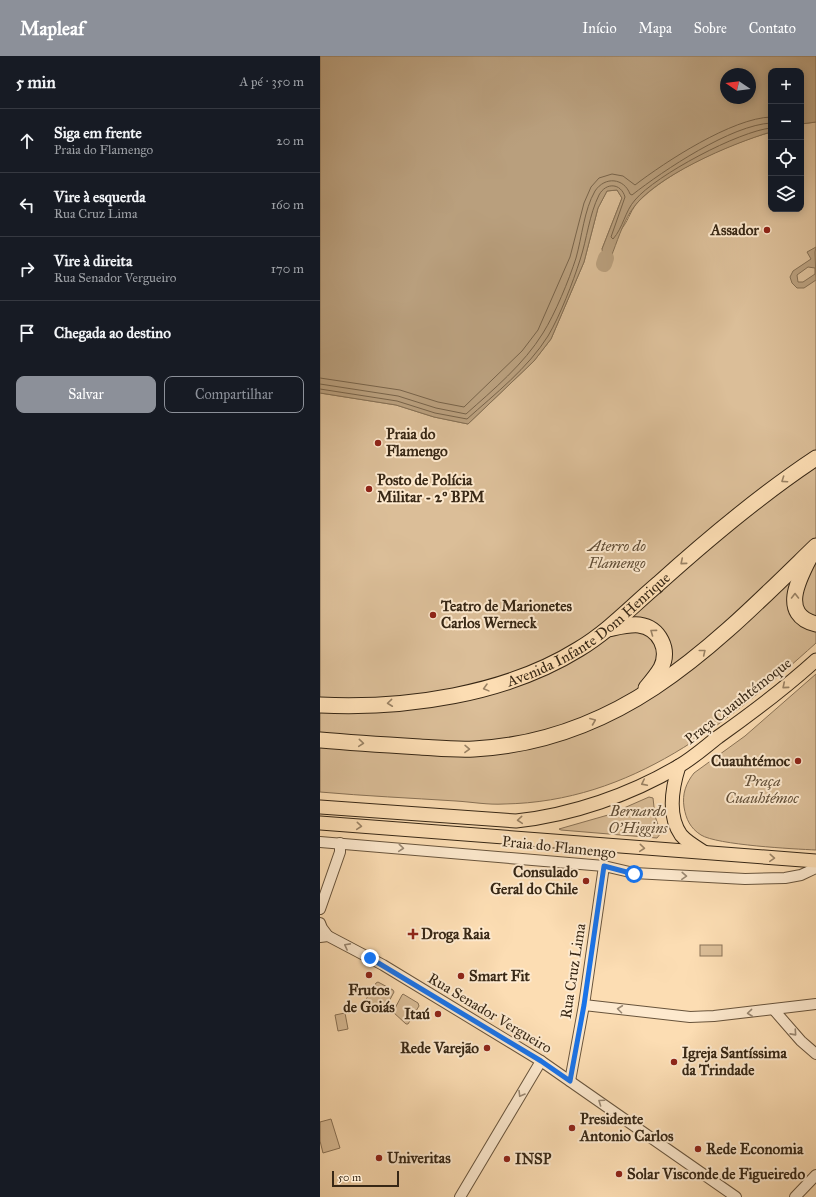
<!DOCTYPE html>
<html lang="pt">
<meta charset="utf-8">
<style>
body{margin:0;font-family:"IM FELL Great Primer",serif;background:#242831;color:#f1f3f6}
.controls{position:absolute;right:12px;top:12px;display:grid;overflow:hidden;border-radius:8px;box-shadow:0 2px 10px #0003}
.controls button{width:36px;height:36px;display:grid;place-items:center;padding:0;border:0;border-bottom:1px solid #363941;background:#171b24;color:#f1f3f6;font:20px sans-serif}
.compass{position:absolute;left:400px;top:12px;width:36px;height:36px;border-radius:50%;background:#171b24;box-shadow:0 2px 10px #0003;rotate:283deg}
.scale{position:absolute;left:12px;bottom:10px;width:67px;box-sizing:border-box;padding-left:4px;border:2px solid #372715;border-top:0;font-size:11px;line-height:14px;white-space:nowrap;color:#372715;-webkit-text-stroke:3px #fde9ce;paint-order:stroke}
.stop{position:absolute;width:12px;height:12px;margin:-9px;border:3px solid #1a73e8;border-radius:50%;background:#fff}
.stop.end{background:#1a73e8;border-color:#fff;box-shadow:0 1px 4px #0008}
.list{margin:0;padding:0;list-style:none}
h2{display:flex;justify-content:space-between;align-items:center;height:52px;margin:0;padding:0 16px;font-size:17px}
h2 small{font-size:13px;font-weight:400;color:#9ea1a6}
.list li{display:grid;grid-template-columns:26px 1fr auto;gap:12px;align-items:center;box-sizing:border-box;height:64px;padding:0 16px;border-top:1px solid #363941}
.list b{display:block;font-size:15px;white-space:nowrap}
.list p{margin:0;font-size:13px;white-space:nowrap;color:#9ea1a6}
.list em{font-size:13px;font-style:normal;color:#9ea1a6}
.actions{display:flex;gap:8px;padding:12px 16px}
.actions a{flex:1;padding:9px 0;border:1px solid #8c9099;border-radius:8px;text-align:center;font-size:14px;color:#8c9099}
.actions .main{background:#8c9099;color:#fff}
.icon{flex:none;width:22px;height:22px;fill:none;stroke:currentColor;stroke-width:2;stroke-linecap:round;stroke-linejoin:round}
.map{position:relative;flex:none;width:496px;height:1141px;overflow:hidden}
header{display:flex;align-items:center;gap:24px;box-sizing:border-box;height:56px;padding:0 20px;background:#8c9099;color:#fff}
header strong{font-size:19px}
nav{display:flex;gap:22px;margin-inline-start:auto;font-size:14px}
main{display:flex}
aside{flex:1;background:#171b24}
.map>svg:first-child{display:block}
.green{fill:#dbbe98;stroke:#897256}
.water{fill:#b99f7d;stroke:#856f53;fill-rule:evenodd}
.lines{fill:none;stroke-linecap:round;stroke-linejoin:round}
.shore{stroke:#786349;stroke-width:1}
.river{stroke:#b99f7d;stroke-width:16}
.minor-casing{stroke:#68543c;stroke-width:12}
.major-casing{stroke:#372715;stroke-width:15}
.highway-casing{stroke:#372715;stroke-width:17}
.minor{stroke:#fde9ce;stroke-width:10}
.major{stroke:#fcddb3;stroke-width:13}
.highway{stroke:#fcddb3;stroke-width:15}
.oneway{stroke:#9a8264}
.oneway2{stroke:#9a8872}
.route{stroke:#1a73e8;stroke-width:5}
.poi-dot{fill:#8f2418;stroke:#fde9ce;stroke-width:1.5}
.labels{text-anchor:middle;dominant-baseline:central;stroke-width:4;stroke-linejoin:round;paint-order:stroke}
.poi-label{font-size:15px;font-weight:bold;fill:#372715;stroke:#fde9ce;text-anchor:start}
.park-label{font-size:15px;font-style:italic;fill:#604d36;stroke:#fde9ce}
.street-label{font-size:15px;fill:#372715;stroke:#fde9ce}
</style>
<header>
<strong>Mapleaf</strong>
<nav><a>Início</a><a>Mapa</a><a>Sobre</a><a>Contato</a></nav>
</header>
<main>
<aside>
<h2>5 min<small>A pé · 350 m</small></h2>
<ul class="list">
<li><svg class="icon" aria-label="ahead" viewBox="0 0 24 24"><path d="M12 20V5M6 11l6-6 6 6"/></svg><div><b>Siga em frente</b><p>Praia do Flamengo</p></div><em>20 m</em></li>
<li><svg class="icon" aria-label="left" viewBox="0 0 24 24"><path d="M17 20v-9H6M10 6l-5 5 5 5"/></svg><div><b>Vire à esquerda</b><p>Rua Cruz Lima</p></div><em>160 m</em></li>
<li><svg class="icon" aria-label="right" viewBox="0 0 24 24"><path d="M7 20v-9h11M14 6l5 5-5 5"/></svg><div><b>Vire à direita</b><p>Rua Senador Vergueiro</p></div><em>170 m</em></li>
<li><svg class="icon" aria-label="arrive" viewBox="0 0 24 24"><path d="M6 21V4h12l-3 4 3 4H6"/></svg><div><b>Chegada ao destino</b></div></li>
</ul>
<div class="actions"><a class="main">Salvar</a><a>Compartilhar</a></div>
</aside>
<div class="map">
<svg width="496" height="1141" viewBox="0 0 496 1141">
<rect width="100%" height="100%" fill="#fcddb3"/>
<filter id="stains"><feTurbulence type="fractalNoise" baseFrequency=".005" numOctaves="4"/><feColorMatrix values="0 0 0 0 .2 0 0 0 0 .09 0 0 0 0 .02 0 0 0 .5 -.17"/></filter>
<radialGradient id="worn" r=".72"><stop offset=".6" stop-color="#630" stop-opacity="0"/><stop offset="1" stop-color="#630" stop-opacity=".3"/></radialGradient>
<g class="green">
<path d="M 496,66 L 496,587 C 406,668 312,746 184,748 C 168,749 152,746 136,745 C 90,742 45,740 0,736 L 0,337 L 76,349 L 114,361 L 148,368 L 214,305 L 231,283 L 264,206 L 278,152 L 287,135 L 297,134 L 302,142 L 282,193 C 289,187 298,179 303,171 C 309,163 311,153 319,145 C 350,114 409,88 451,76 L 451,153 L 481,153 L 481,68 Z"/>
<path d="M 496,618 L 496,794 C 474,793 397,789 381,779 C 370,772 366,763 364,751 C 362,738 366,727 374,717 L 425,680 Z"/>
<polygon points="329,741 333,742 335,760 341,777 337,782 241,774 239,773 288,759"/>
<rect x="380" y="889" width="22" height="11"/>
<polygon points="58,926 73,934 74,936 65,953 58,955 46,948 45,945 56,927"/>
<polygon points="83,938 98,947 99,950 88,968 86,968 73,956 82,939"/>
<polygon points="25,957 28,973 18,975 15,959"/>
<polygon points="11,1063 20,1092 3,1097 0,1085 0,1066"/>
</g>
<g class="water">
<path d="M 0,0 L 496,0 L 496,66 L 481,68 L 481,15 L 451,15 L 451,76 C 413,87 332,121 311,155 C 302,169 297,186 291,201 L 286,202 L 283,200 L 282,193 L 302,142 L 297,134 L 287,135 L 278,152 L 264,206 L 231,283 L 214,305 L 148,368 L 114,361 L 76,349 L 0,337 ZM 406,18 L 430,18 L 430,42 L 406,42 Z"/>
<path d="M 496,191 L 495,196 L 496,224 L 484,232 L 477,232 L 472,227 L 470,221 L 473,215 L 491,203 L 487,196 ZM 488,211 L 495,212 L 495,218 L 483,226 L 478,226 L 477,219 Z"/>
</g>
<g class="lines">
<g class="shore">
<path d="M 0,322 L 80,334 L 118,346 L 144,351 L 202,295 L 218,274 L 250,201 L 264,147 L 271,131 L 279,122 L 292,118 L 303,120 L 315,129 C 345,106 412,62 451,61"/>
<path d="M 0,328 L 78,340 L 116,352 L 146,358 C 173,334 204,308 223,277 C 235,258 249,224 256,202 C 262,181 264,154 275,135 C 285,120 304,122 310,138 L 312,139 C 344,114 411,69 451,67"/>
<path d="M 0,333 L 77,345 L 115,357 L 147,363 C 175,338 208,312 228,280 C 240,260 253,226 260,204 C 267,183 269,159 279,139 C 286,126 301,127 305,141 L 291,181 L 293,183 C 303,172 305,155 315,144 C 336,119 419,75 451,72"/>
</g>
<polyline class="river" points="284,208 286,202"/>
<defs>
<g id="minor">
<polyline points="0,786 284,810 314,817 425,823 465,822 481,819 496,812"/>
<polyline points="0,853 20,796 20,787"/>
<polyline points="0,867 2,872 8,880"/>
<polyline points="0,881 8,880 63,909 221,1005 416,1141"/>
<polyline points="264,949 370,961 394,960 496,948"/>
<polyline points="454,954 481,985 496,998"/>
<polyline points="250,1025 264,949 284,810"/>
<polyline points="140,1141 221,1005"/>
<polyline points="475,1141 496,1119"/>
</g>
<g id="major">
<path d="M 359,710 C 352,732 347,759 361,779 C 367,786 376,791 384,796"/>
<path d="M 0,751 L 196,765 C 252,759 310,739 359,710 C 373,702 385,691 398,681 C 432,657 465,632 496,604"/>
<polyline points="0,767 496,805"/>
</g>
<g id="highway">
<path d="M 490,501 C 479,522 459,559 496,568"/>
<path d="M 288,573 C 298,571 309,568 319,569 C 340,572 350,594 341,612 C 337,619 331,626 326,632"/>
<path id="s1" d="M 0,649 C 86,653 185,639 259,593 C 289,575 312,550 338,528 C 388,483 440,439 496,402"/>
<path d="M 0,684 C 33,687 66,689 100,691 C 117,692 136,694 154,693 C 304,685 395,588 496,490"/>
</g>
</defs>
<use href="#minor" class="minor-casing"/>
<use href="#major" class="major-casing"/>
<use href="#highway" class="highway-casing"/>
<use href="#minor" class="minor"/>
<use href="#major" class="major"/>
<use href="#highway" class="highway"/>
</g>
<defs><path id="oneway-chevron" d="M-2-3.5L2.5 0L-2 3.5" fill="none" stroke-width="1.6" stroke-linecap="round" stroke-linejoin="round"/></defs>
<g class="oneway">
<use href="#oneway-chevron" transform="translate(464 424) rotate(146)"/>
<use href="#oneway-chevron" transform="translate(363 506) rotate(140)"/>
<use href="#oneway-chevron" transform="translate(475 540) rotate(-90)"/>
<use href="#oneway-chevron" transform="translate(333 576) rotate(-144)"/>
<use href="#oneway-chevron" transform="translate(383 596) rotate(-39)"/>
<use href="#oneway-chevron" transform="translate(465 630) rotate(140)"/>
<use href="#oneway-chevron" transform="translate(166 632) rotate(165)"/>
<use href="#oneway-chevron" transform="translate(70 647) rotate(174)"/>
<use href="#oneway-chevron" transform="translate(273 665) rotate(-22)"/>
<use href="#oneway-chevron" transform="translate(41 687) rotate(5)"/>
<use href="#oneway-chevron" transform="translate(147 693) rotate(1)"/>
<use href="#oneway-chevron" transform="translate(324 727) rotate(154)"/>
<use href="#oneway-chevron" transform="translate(200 764) rotate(175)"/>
<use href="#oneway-chevron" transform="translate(39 770) rotate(5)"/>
<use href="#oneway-chevron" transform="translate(322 792) rotate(5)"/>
<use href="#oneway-chevron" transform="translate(452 802) rotate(4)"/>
</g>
<g class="oneway2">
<use href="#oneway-chevron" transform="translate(81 792) rotate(5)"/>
<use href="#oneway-chevron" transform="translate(364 820) rotate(3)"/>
<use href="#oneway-chevron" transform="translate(27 890) rotate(-152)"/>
<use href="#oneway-chevron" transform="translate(300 953) rotate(-173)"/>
<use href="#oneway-chevron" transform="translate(430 957) rotate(174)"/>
<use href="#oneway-chevron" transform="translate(474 977) rotate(48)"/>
<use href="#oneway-chevron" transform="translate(201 1038) rotate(121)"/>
<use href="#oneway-chevron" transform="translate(281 1046) rotate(-145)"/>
</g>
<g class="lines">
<polyline class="route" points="50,902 221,1005 250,1025 264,949 284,810 314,818"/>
</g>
<g class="poi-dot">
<circle cx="447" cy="174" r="4"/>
<circle cx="58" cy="387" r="4"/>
<circle cx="49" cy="433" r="4"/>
<circle cx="113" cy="559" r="4"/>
<circle cx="478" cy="705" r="4"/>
<circle cx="266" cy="825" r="4"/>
<path d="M91 872h4v4h4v4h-4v4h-4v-4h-4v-4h4z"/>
<circle cx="49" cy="919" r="4"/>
<circle cx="141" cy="920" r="4"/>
<circle cx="118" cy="958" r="4"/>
<circle cx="167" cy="992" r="4"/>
<circle cx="354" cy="1006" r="4"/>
<circle cx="252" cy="1072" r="4"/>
<circle cx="378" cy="1093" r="4"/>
<circle cx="59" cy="1102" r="4"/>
<circle cx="187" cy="1103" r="4"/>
<circle cx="299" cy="1118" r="4"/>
</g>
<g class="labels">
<g class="poi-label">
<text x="439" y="174" text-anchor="end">Assador</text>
<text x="66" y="378">Praia do<tspan x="66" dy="17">Flamengo</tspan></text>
<text x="57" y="424">Posto de Polícia<tspan x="57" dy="17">Militar - 2º BPM</tspan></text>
<text x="121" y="550">Teatro de Marionetes<tspan x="121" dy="17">Carlos Werneck</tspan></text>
<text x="470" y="705" text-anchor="end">Cuauhtémoc</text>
<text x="258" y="816" text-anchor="end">Consulado<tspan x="258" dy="17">Geral do Chile</tspan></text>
<text x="101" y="878">Droga Raia</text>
<text x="149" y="920">Smart Fit</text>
<text x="49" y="934" text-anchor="middle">Frutos<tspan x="49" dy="17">de Goiás</tspan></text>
<text x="110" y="958" text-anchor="end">Itaú</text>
<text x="159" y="992" text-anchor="end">Rede Varejão</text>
<text x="362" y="997">Igreja Santíssima<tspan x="362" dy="17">da Trindade</tspan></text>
<text x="260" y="1063">Presidente<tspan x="260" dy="17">Antonio Carlos</tspan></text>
<text x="386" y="1093">Rede Economia</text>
<text x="67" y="1102">Univeritas</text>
<text x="195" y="1103">INSP</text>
<text x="307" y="1118">Solar Visconde de Figueiredo</text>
</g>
<g class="park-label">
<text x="297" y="490">Aterro do<tspan x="297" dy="17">Flamengo</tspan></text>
<text x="442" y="725">Praça<tspan x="442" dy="17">Cuauhtémoc</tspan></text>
<text x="318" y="755">Bernardo<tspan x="318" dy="17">O'Higgins</tspan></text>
</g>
<g class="street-label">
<text stroke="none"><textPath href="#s1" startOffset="287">Avenida Infante Dom Henrique</textPath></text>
<text transform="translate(418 645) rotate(-38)">Praça Cuauhtémoque</text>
<text transform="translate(239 791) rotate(6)">Praia do Flamengo</text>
<text transform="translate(253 915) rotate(-81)">Rua Cruz Lima</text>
<text transform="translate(170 957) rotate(31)">Rua Senador Vergueiro</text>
</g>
</g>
<rect width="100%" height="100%" filter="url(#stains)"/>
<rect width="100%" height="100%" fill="url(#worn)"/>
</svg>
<div class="controls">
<button>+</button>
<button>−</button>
<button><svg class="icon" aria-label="locate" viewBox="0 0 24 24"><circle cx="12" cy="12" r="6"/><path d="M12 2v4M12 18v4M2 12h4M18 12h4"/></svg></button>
<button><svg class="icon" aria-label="layers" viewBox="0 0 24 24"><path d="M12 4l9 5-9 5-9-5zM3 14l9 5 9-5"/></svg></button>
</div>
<svg class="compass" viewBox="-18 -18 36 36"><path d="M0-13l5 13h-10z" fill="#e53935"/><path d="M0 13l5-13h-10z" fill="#9ea1a6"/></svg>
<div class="scale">50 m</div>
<div class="stop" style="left:314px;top:818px"></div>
<div class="stop end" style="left:50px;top:902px"></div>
</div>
</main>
